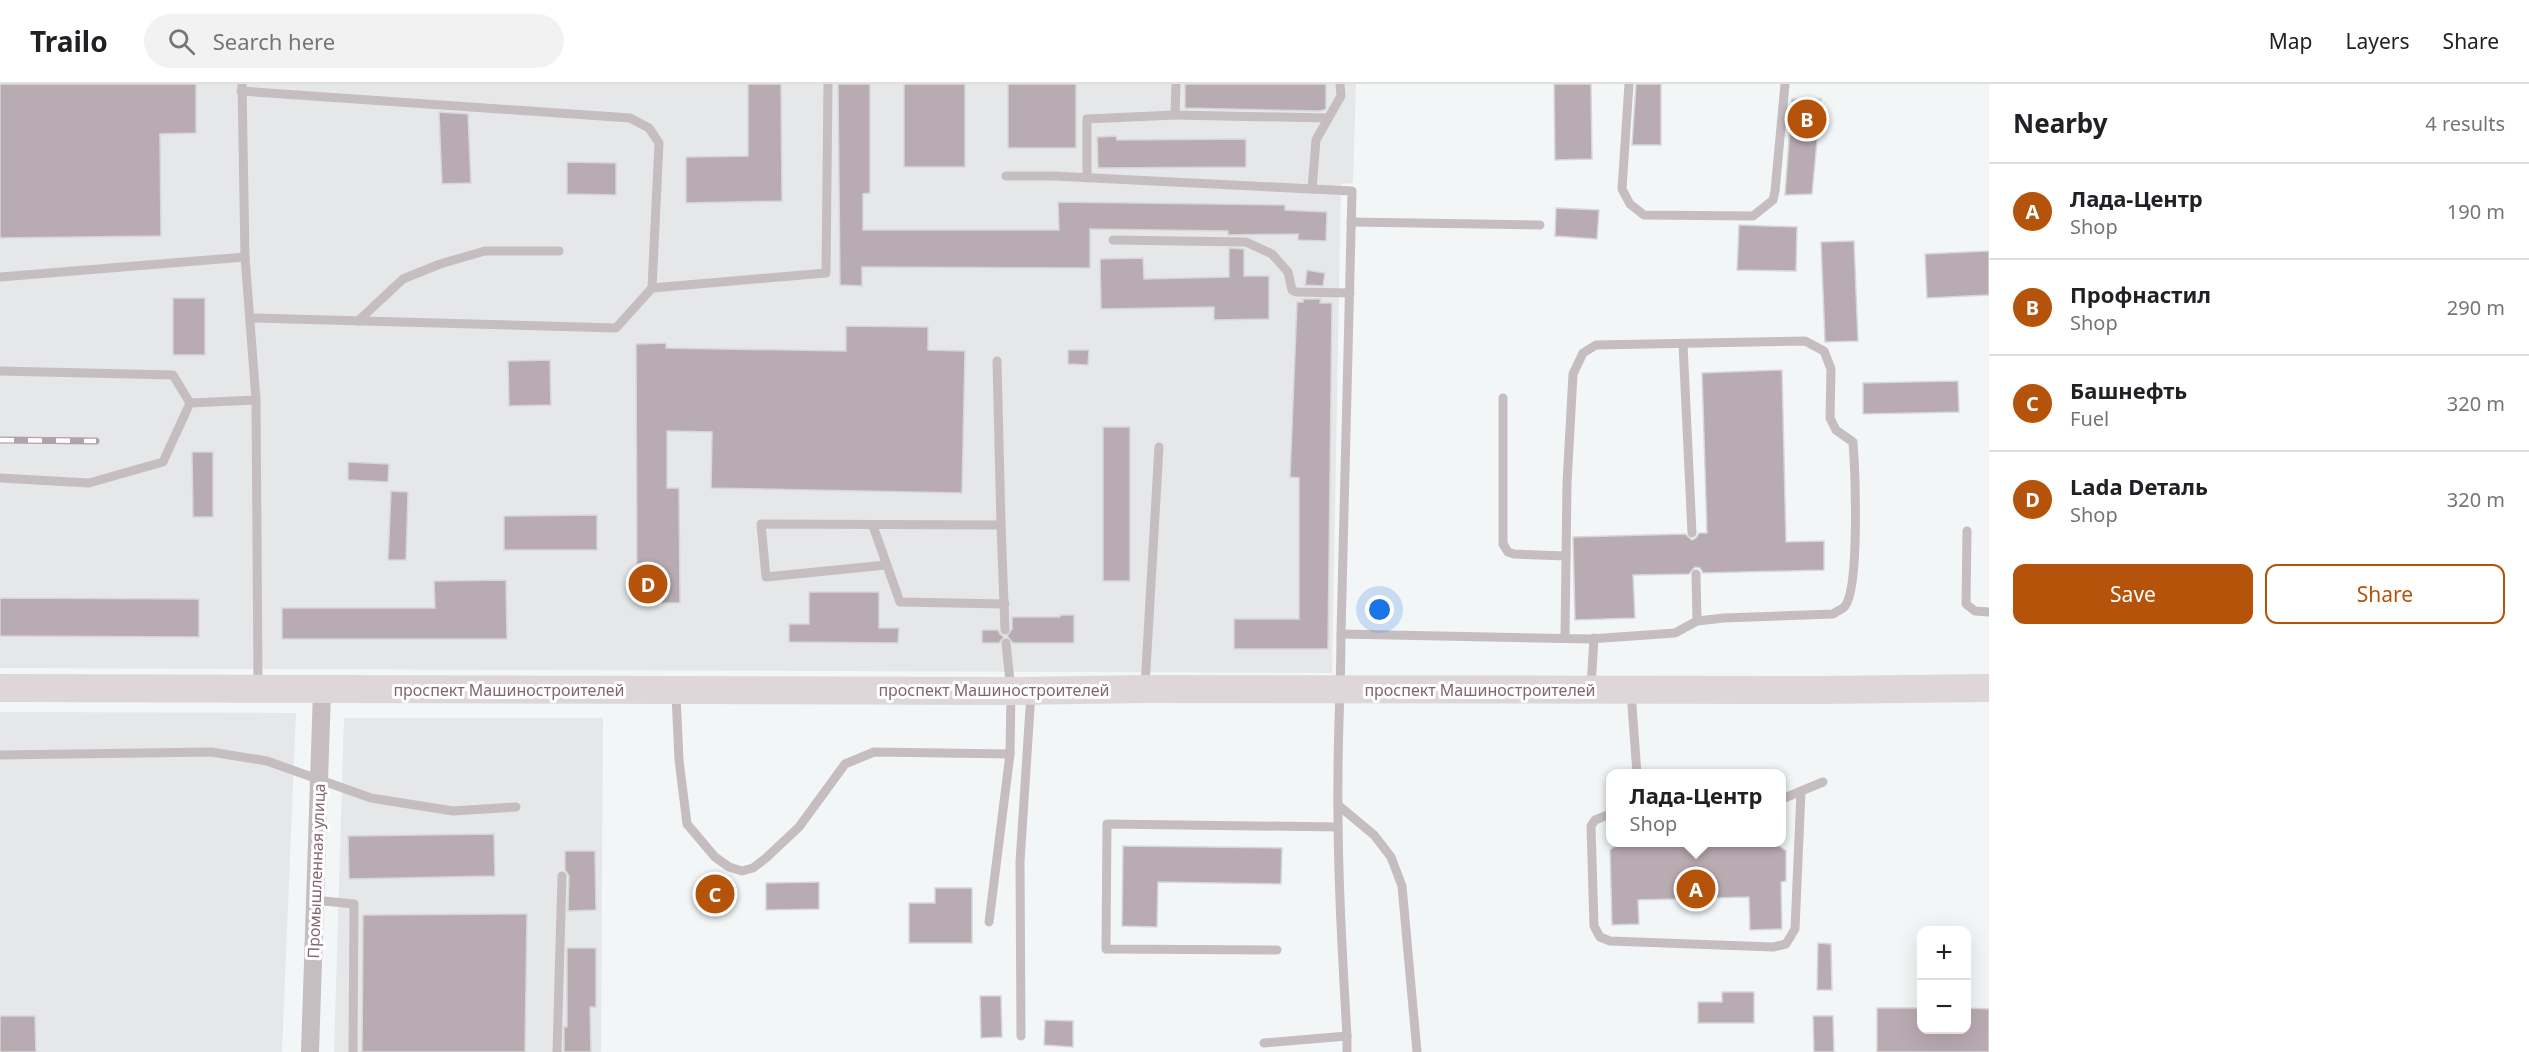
<!DOCTYPE html>
<meta charset="utf-8">
<style>
body{margin:0;font-family:"Noto Sans",sans-serif;background:#f2f2f2;color:#202124}
.controls{position:absolute;right:18px;bottom:18px;display:grid;overflow:hidden;border-radius:12px;box-shadow:0 6px 24px #0002}
.controls button{width:54px;height:54px;display:grid;place-items:center;padding:0;border:0;border-bottom:2px solid #e0e0e0;background:#fff;color:#202124;font:30px sans-serif}
.you{position:absolute;left:1380px;top:526px;width:21px;height:21px;margin:-15px;border:4px solid #fff;border-radius:50%;background:#1a73e8;box-shadow:0 0 0 9px #1a73e833}
.badge{display:grid;place-items:center;width:39px;height:39px;border-radius:50%;background:#b45309;color:#fff;font-size:20px;font-weight:700}
.pin{position:absolute;translate:-50% -50%;border:3px solid #fff;box-shadow:0 2px 6px #0006}
.popup{position:absolute;left:1606px;top:685px;width:180px;height:78px;box-sizing:border-box;display:grid;place-content:center;border-radius:12px;background:#fff;filter:drop-shadow(0 2px 4px #0005);font-size:20px;white-space:nowrap;color:#757577}
.popup b{font-size:22px;color:#202124}
.popup::after{content:'';position:absolute;left:50%;top:100%;margin-left:-12px;border:12px solid transparent;border-top-color:#fff}
.list{margin:0;padding:0;list-style:none}
h2{display:flex;justify-content:space-between;align-items:center;height:78px;margin:0;padding:0 24px;font-size:26px}
h2 small{font-size:20px;font-weight:400;color:#757577}
.list li{display:grid;grid-template-columns:39px 1fr auto;gap:18px;align-items:center;box-sizing:border-box;height:96px;padding:0 24px;border-top:2px solid #e0e0e0}
.list b{display:block;font-size:22px;white-space:nowrap}
.list p{margin:0;font-size:20px;white-space:nowrap;color:#757577}
.list em{font-size:20px;font-style:normal;color:#757577}
.actions{display:flex;gap:12px;padding:18px 24px}
.actions a{flex:1;padding:14px 0;border:2px solid #b45309;border-radius:12px;text-align:center;font-size:21px;color:#b45309}
.actions .main{background:#b45309;color:#fff}
.icon{flex:none;width:33px;height:33px;fill:none;stroke:currentColor;stroke-width:2;stroke-linecap:round;stroke-linejoin:round}
.map{position:relative;flex:none;width:1989px;height:968px;overflow:hidden}
header{display:flex;align-items:center;gap:36px;box-sizing:border-box;height:84px;padding:0 30px;background:#fff;border-bottom:2px solid #e0e0e0}
header strong{font-size:28px}
nav{display:flex;gap:33px;margin-inline-start:auto;font-size:21px}
.search{width:420px;height:54px;background:#f2f2f2;display:flex;align-items:center;gap:15px;box-sizing:border-box;padding:0 21px;border-radius:33px;color:#757577;font-size:22px}
main{display:flex}
aside{flex:1;background:#fff}
.map>svg:first-child{display:block}
.built{fill:#e6e7e8}
.building{fill:#b9abb2;stroke:#d6d8d8;stroke-width:1.5}
.lines{fill:none;stroke-linecap:round;stroke-linejoin:round}
.lane{stroke:#c6bdc1;stroke-width:9}
.street{stroke:#c6bdc1;stroke-width:18}
.primary{stroke:#dfd6da;stroke-width:28}
.rail-casing{stroke:#afa2a8;stroke-width:7}
.rail{stroke:#fff;stroke-width:4.5;stroke-dasharray:14;stroke-linecap:butt}
.labels{text-anchor:middle;dominant-baseline:central;stroke-width:6;stroke-linejoin:round;paint-order:stroke}
.street-label{font-size:16px;fill:#856574;stroke:#fff}
</style>
<header>
<strong>Trailo</strong>
<div class="search"><svg class="icon" aria-label="search" viewBox="0 0 24 24"><circle cx="10" cy="10" r="6"/><path d="M15 15l6 6"/></svg>Search here</div>
<nav><a>Map</a><a>Layers</a><a>Share</a></nav>
</header>
<main>
<div class="map">
<svg width="1989" height="968" viewBox="0 0 1989 968">
<rect width="100%" height="100%" fill="#f3f6f7"/>
<g class="built">
<polygon points="0,0 1356,0 1353,99 1341,100 1332,589 0,584"/>
<polygon points="0,628 296,629 282,968 0,968"/>
<polygon points="344,634 603,634 601,968 334,968"/>
</g>
<g class="building">
<polygon points="0,0 196,0 196,49 160,50 161,152 0,154"/>
<polygon points="748,0 781,0 782,117 686,119 686,73 748,72"/>
<polygon points="838,0 870,0 870,109 863,110 863,146 1059,146 1058,118 1285,121 1285,126 1327,128 1326,157 1298,156 1298,150 1228,151 1228,147 1090,145 1090,184 862,183 862,202 840,201"/>
<rect x="904" y="0" width="61" height="83"/>
<rect x="1008" y="0" width="68" height="64"/>
<polygon points="1185,0 1326,0 1326,25 1320,27 1185,24"/>
<polygon points="1554,0 1591,0 1592,75 1555,76"/>
<polygon points="1636,0 1661,0 1661,61 1632,61"/>
<polygon points="1792,15 1821,15 1812,110 1785,111"/>
<polygon points="439,28 468,30 471,99 442,100"/>
<polygon points="1116,52 1117,56 1246,55 1246,83 1098,84 1097,53"/>
<polygon points="567,78 616,79 616,111 567,110"/>
<polygon points="1556,124 1599,126 1597,155 1555,152"/>
<polygon points="1739,141 1797,143 1796,187 1737,186"/>
<polygon points="1854,157 1858,257 1825,258 1821,158"/>
<polygon points="1229,164 1244,165 1244,192 1269,192 1269,235 1214,236 1214,223 1101,225 1100,175 1143,174 1144,195 1229,193"/>
<polygon points="1989,167 1989,211 1927,214 1925,170"/>
<polygon points="1307,186 1325,189 1323,202 1305,201"/>
<rect x="173" y="214" width="32" height="57"/>
<polygon points="1303,215 1321,215 1320,219 1332,219 1328,565 1234,565 1234,535 1299,535 1299,394 1290,393 1297,218 1303,218"/>
<polygon points="846,242 928,243 928,266 965,267 962,409 711,404 712,348 667,347 667,404 679,404 680,519 637,519 636,260 666,259 666,264 846,267"/>
<polygon points="1068,266 1089,266 1088,281 1068,280"/>
<polygon points="550,276 551,321 509,322 508,277"/>
<polygon points="1782,286 1786,458 1824,457 1824,486 1703,489 1700,484 1695,483 1689,490 1633,491 1635,534 1575,536 1573,453 1685,450 1692,456 1696,454 1699,449 1707,449 1702,289"/>
<polygon points="1958,297 1959,328 1863,330 1863,299"/>
<rect x="1103" y="343" width="27" height="154"/>
<polygon points="192,368 213,368 213,433 193,433"/>
<polygon points="348,378 389,380 388,398 348,396"/>
<polygon points="391,407 408,408 406,476 388,476"/>
<polygon points="597,431 597,466 504,466 504,432"/>
<polygon points="506,496 507,555 282,555 282,524 435,524 434,497"/>
<polygon points="809,508 879,508 879,544 899,544 898,559 789,558 789,540 809,540"/>
<polygon points="0,514 199,515 199,553 0,552"/>
<polygon points="1060,531 1074,531 1074,559 1013,559 1007,552 1012,545 1012,533 1060,533"/>
<polygon points="982,546 998,546 1000,550 1004,553 999,559 982,559"/>
<polygon points="494,750 495,792 349,795 348,752"/>
<polygon points="1619,759 1775,759 1786,767 1786,797 1781,798 1782,845 1750,846 1749,813 1638,816 1639,840 1612,841 1610,766"/>
<polygon points="1123,762 1282,764 1281,800 1158,798 1157,843 1122,842"/>
<polygon points="565,767 595,767 596,826 568,827 569,792 565,786"/>
<polygon points="819,798 819,825 766,826 766,799"/>
<polygon points="935,804 972,804 972,859 909,859 909,819 935,819"/>
<polygon points="527,830 525,968 362,968 363,831"/>
<polygon points="1818,859 1831,860 1832,906 1817,906"/>
<polygon points="567,864 596,864 596,923 590,923 591,968 564,968 564,943 567,943"/>
<polygon points="1722,908 1754,908 1754,939 1698,939 1698,918 1722,918"/>
<polygon points="980,912 1001,912 1002,953 981,954"/>
<polygon points="1877,924 1922,924 1922,945 1966,945 1966,924 1989,925 1989,968 1877,968"/>
<polygon points="0,932 35,932 36,968 0,968"/>
<polygon points="1813,932 1833,932 1834,968 1814,968"/>
<polygon points="1045,936 1073,937 1073,963 1044,961"/>
</g>
<g class="lines">
<g class="lane">
<polyline points="242,0 245,173 256,316 258,601"/>
<polyline points="1176,0 1175,31 1328,34"/>
<polyline points="1629,0 1622,105 1630,120 1644,131 1753,132 1773,116 1775,107 1785,0"/>
<polyline points="241,7 630,34 649,44 659,59 652,204 616,244 250,234"/>
<path d="M 1006,92 L 1054,92 L 1352,107 L 1341,550 C 1341,597 1338,644 1338,692 C 1337,779 1342,866 1347,952 L 1264,959"/>
<polyline points="1087,94 1087,35 1175,31"/>
<polyline points="1312,105 1316,56 1341,12 1340,0"/>
<polyline points="1351,138 1540,141"/>
<polyline points="1113,156 1246,158 1272,170 1288,188 1292,206 1296,208 1350,209"/>
<polyline points="0,193 245,173"/>
<polyline points="652,204 826,189 828,0"/>
<polyline points="358,237 403,195 440,180 485,167 559,167"/>
<polyline points="1683,260 1692,449"/>
<polyline points="997,277 1001,441"/>
<polyline points="0,287 173,291 190,319"/>
<polyline points="1503,314 1503,460 1508,468 1514,470 1566,472"/>
<polyline points="0,394 89,399 163,378 190,319 256,316"/>
<polyline points="873,442 900,518 1005,520"/>
<polyline points="1967,447 1966,520 1975,527 1989,528"/>
<polyline points="886,481 766,493 761,440 1001,441 1005,546"/>
<polyline points="1696,490 1697,537"/>
<path d="M 1341,550 L 1590,555 L 1675,549 L 1697,537 L 1724,534 L 1833,530 C 1837,527 1843,525 1845,522 C 1860,503 1855,385 1853,358 L 1836,346 L 1830,334 L 1831,285 L 1824,267 L 1805,257 L 1596,261 L 1583,269 L 1573,290 L 1567,399 L 1565,554"/>
<polyline points="1145,602 1159,363"/>
<polyline points="1591,603 1594,554"/>
<polyline points="1631,608 1637,690"/>
<polyline points="676,611 679,676 687,740 715,773 729,783 742,787 753,784 766,774 799,743 845,680 874,668 1010,670"/>
<polyline points="0,671 211,668 267,677 371,714 453,727 516,723"/>
<polyline points="1782,715 1823,698"/>
<polyline points="1338,721 1374,751 1391,773 1402,802 1417,968"/>
<polyline points="1610,730 1595,736 1591,742 1594,842 1600,853 1610,857 1773,863 1786,860 1795,845 1801,707"/>
<polyline points="314,816 354,820 353,968"/>
<polyline points="989,838 1010,670 1011,607 1006,559"/>
<polyline points="1277,866 1106,865 1107,740 1338,743"/>
<polyline points="1021,952 1020,778 1031,609"/>
<polyline points="1347,952 1347,968"/>
<polyline points="557,968 562,792"/>
</g>
<polyline class="street" points="310,968 322,607"/>
<polyline class="primary" points="0,604 1011,607 1145,605 1821,606 1989,604"/>
<defs>
<polyline id="rail" points="0,356 96,357"/>
</defs>
<use href="#rail" class="rail-casing"/>
<use href="#rail" class="rail"/>
</g>
<g class="labels">
<g class="street-label">
<text x="509" y="606">проспект Машиностроителей</text>
<text x="994" y="606">проспект Машиностроителей</text>
<text x="1480" y="606">проспект Машиностроителей</text>
<text transform="translate(316 787) rotate(-88)">Промышленная улица</text>
</g>
</g>
</svg>
<div class="controls">
<button>+</button>
<button>−</button>
</div>
<div class="you"></div>
<div class="pin badge" style="left:1696px;top:805px">A</div>
<div class="popup"><b>Лада-Центр</b>Shop</div>
<div class="pin badge" style="left:1807px;top:35px">B</div>
<div class="pin badge" style="left:715px;top:810px">C</div>
<div class="pin badge" style="left:648px;top:500px">D</div>
</div>
<aside>
<h2>Nearby<small>4 results</small></h2>
<ul class="list">
<li><span class="badge">A</span><div><b>Лада-Центр</b><p>Shop</p></div><em>190 m</em></li>
<li><span class="badge">B</span><div><b>Профнастил</b><p>Shop</p></div><em>290 m</em></li>
<li><span class="badge">C</span><div><b>Башнефть</b><p>Fuel</p></div><em>320 m</em></li>
<li><span class="badge">D</span><div><b>Lada Dеталь</b><p>Shop</p></div><em>320 m</em></li>
</ul>
<div class="actions"><a class="main">Save</a><a>Share</a></div>
</aside>
</main>
